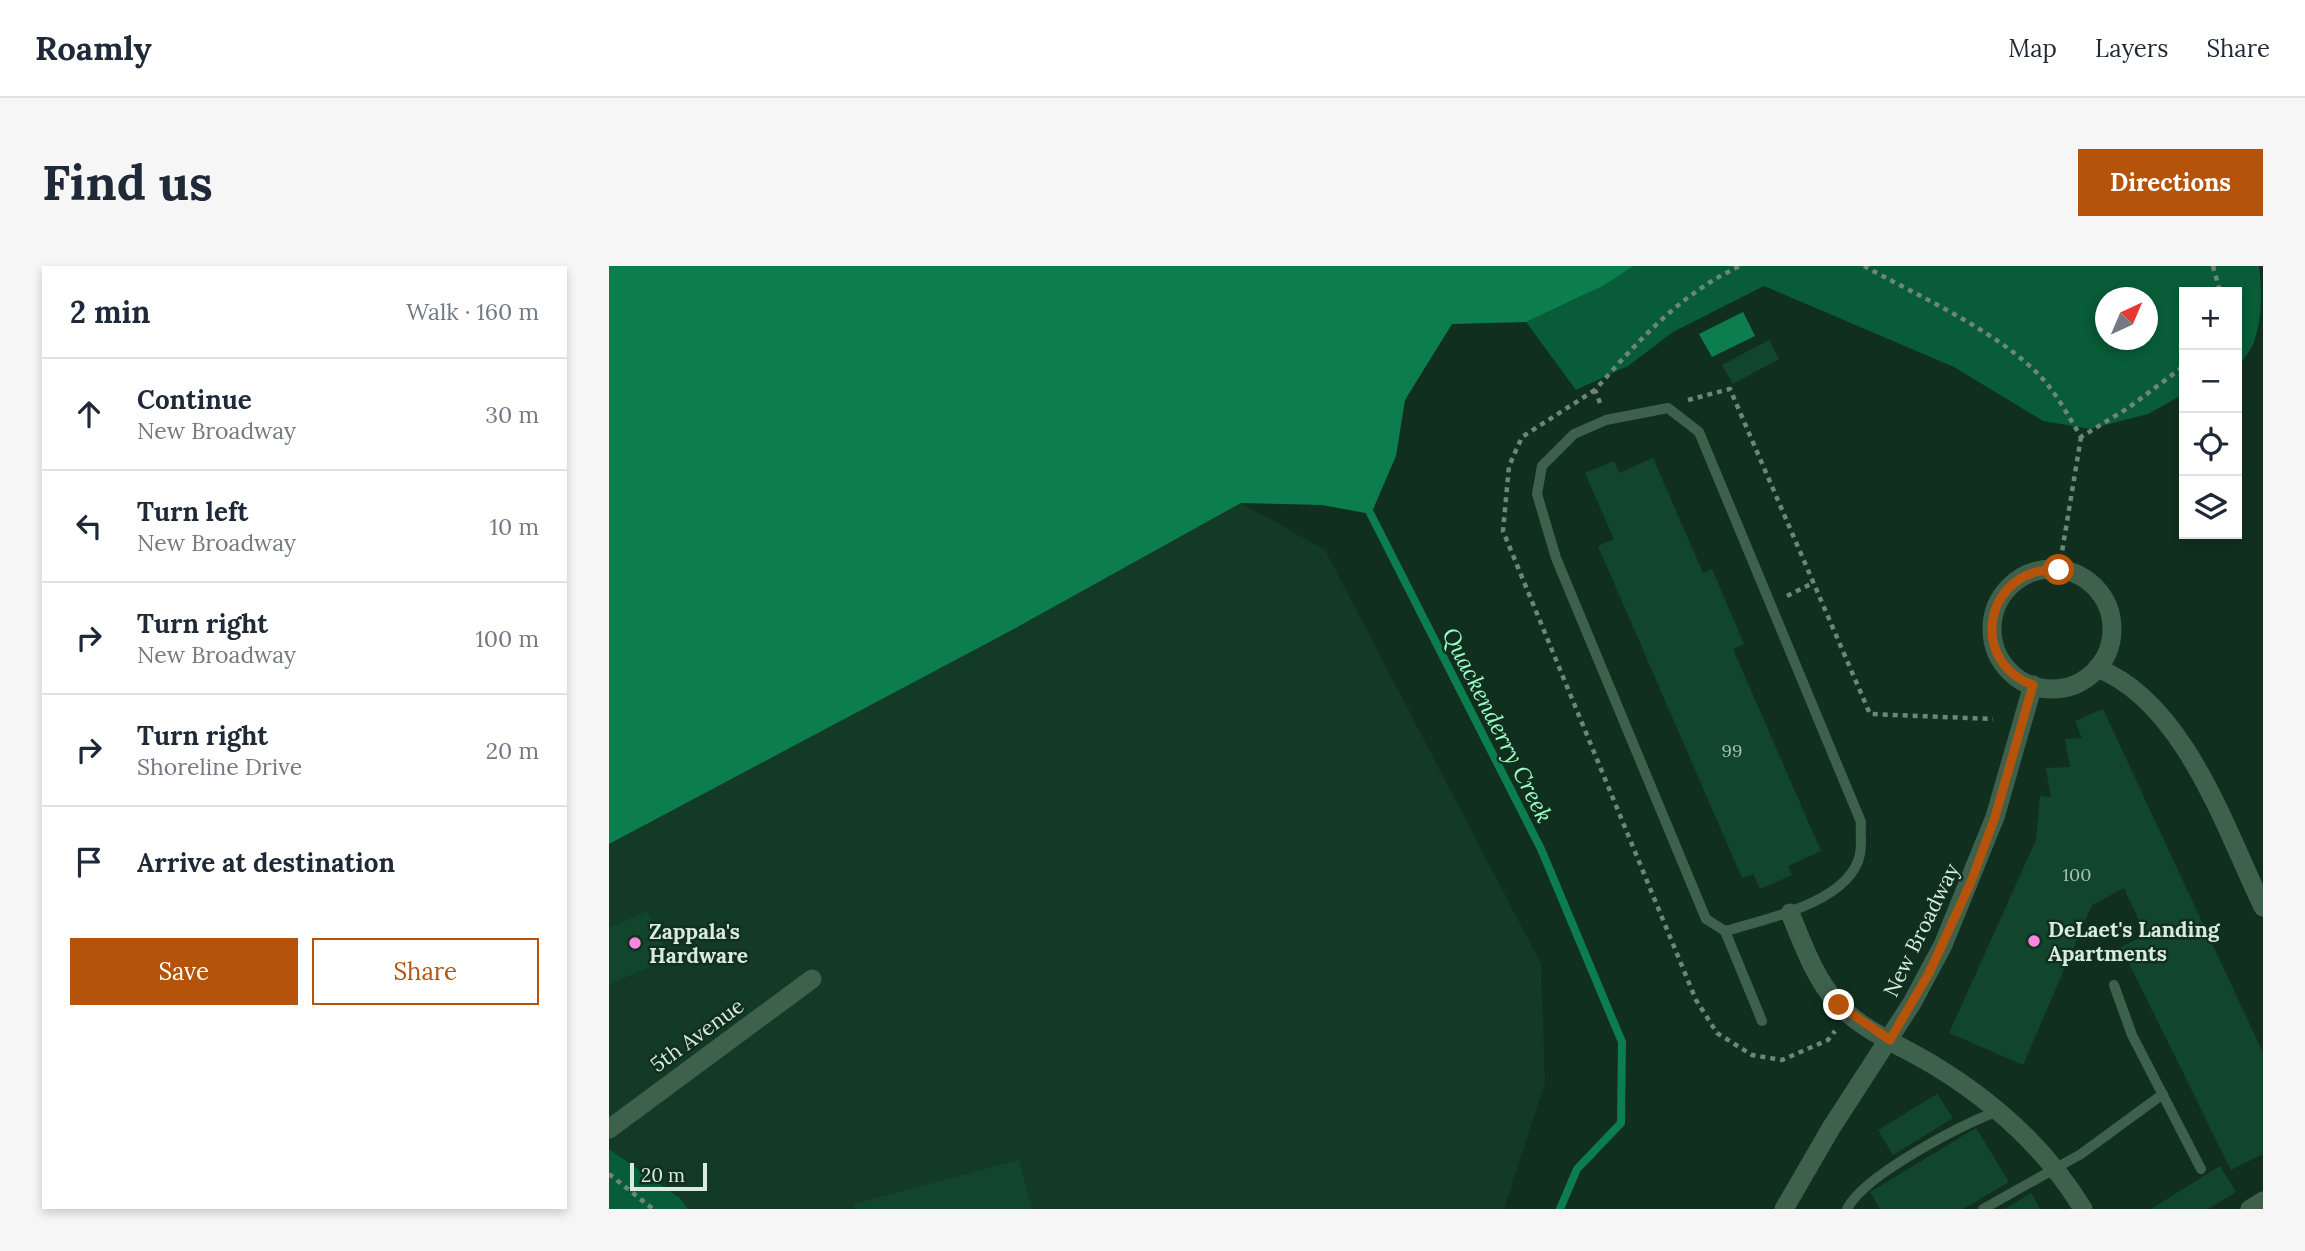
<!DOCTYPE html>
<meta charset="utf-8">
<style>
body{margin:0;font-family:Lora,serif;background:#f6f6f7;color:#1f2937}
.controls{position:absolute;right:21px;top:21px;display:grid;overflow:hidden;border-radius:0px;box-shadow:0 4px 10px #0003}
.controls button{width:63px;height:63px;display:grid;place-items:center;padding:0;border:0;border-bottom:2px solid #e0e1e3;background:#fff;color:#1f2937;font:35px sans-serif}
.compass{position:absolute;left:1486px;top:21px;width:63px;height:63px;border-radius:50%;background:#fff;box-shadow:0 4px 10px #0003;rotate:44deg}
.scale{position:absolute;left:21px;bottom:18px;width:77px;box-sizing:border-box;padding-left:7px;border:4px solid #d9eadf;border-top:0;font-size:19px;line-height:24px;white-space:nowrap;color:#d9eadf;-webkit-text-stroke:5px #112f1f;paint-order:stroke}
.stop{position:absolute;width:21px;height:21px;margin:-16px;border:5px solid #b45309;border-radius:50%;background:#fff}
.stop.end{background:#b45309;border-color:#fff;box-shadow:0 2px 7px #0008}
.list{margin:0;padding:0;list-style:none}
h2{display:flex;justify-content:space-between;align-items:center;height:91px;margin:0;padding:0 28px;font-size:30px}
h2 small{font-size:23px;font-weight:400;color:#747a83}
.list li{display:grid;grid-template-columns:46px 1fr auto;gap:21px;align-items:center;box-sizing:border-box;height:112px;padding:0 28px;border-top:2px solid #e0e1e3}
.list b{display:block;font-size:26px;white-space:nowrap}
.list p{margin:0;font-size:23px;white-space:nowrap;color:#747a83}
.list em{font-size:23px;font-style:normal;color:#747a83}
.actions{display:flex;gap:14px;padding:21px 28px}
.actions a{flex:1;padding:16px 0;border:2px solid #b45309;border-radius:0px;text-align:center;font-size:24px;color:#b45309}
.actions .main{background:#b45309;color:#fff}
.icon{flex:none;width:38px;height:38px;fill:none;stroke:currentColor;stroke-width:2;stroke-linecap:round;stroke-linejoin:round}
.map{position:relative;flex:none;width:1654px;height:943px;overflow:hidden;border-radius:0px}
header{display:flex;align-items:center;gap:42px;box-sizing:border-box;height:98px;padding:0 35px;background:#fff;border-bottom:2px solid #e0e1e3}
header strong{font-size:33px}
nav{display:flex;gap:38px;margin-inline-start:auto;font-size:24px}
.intro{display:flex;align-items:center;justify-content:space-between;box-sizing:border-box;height:168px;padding:0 42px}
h1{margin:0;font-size:49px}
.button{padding:18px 32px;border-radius:0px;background:#b45309;color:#fff;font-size:24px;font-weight:700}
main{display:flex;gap:42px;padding:0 42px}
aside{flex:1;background:#fff;border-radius:0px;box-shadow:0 4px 10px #0003}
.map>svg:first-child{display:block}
.built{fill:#133a25}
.green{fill:#085c37;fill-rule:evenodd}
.water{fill:#0c7d4c}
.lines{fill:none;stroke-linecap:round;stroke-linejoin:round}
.stream{stroke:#0c7d4c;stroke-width:8}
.building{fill:#12462c}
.path{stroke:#6e8678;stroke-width:4.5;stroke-dasharray:5 5;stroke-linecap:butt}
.service{stroke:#3e614c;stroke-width:10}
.minor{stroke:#3e614c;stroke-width:19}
.route{stroke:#b45309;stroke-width:9}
.poi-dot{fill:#fe86e0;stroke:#112f1f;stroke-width:2.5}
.labels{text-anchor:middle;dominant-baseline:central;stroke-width:5;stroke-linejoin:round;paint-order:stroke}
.number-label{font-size:18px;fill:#a7c1b2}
.poi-label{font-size:21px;font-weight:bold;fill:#d9eadf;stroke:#112f1f;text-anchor:start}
.street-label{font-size:21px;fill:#d9eadf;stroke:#112f1f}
.water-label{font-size:23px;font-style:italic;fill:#9cfcc4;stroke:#112f1f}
</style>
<header>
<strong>Roamly</strong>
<nav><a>Map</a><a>Layers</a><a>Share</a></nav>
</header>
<div class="intro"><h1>Find us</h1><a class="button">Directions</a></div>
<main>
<aside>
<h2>2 min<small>Walk · 160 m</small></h2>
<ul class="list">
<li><svg class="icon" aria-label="ahead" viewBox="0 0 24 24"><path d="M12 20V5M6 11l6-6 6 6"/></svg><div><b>Continue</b><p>New Broadway</p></div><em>30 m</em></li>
<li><svg class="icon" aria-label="left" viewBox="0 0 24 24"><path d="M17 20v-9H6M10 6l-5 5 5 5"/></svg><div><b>Turn left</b><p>New Broadway</p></div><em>10 m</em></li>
<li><svg class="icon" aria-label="right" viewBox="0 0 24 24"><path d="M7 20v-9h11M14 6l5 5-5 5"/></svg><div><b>Turn right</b><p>New Broadway</p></div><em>100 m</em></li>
<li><svg class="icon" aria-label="right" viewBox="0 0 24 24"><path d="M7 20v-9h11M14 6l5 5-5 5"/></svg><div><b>Turn right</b><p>Shoreline Drive</p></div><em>20 m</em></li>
<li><svg class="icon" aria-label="arrive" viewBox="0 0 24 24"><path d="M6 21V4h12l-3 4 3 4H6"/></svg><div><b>Arrive at destination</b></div></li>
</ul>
<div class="actions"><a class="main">Save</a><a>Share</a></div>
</aside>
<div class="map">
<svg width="1654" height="943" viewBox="0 0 1654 943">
<rect width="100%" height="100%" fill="#112f1f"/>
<polygon class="built" points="632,237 716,284 932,698 936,817 895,943 79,943 71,932 0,883 0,578 403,364"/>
<g class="green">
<path d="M 1025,0 L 1650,0 C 1654,32 1654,81 1628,99 L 1628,26 L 1575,26 L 1575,128 L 1539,148 L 1481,163 L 1434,155 L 1345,101 L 1155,20 L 1064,66 L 1019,100 L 967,124 L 917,56 L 994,20 ZM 1496,32 L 1538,32 L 1538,74 L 1496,74 Z"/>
<polygon points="0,883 71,932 79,943 0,943"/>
</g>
<g class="water">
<polygon points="0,0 1025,0 994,20 917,56 843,58 796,134 787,190 762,248 713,239 632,237 403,364 0,578"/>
<polygon points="1134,46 1146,70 1103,91 1090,68"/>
</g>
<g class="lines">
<polyline class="stream" points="758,241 932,583 1013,776 1012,857 968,903 951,943"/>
</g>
<g class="building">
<polygon points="1160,74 1170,93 1124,118 1113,99"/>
<polygon points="1044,192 1094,307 1103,303 1135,378 1124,383 1212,585 1179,600 1183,609 1151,623 1144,608 1133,612 989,280 1005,273 976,207 1005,195 1010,207"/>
<polygon points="1494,443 1654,787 1654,888 1622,904 1512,681 1537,669 1515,622 1483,639 1414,799 1340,767 1427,574 1431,530 1442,531 1437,502 1461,501 1456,473 1473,472 1466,455"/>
<polygon points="38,645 60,692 0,719 0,662"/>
<polygon points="1328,828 1344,852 1284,889 1269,864"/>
<polygon points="1367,862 1400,916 1354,943 1271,943 1261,926"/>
<polygon points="410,894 423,943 246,943 245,938"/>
<polygon points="1611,900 1627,926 1599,943 1542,943"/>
<polygon points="1422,927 1431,943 1396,943"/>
</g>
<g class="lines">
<g class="path">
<path d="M 1255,0 C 1311,31 1389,65 1433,112 C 1449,130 1460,151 1472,171 L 1519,142 L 1575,100"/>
<polyline points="1604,0 1611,26"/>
<polyline points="986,124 913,171 900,200 894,265 1087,734 1108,767 1143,789 1173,794 1219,774 1226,765"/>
<polyline points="1079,134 1121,123 1261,448 1384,453"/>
<path d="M 991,137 L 986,124 C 1028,76 1072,27 1131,0"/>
<polyline points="1450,304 1472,171"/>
<polyline points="1178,330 1204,317"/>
<polyline points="0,908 44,943"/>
</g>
<g class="service">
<path d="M 1059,142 L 1090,166 L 1252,556 C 1251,566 1253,578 1251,588 C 1242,636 1155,654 1116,665 L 1097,653 L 947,292 L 928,228 L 933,200 L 965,168 L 997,154 Z"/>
<polyline points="1116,665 1153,755"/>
<polyline points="1505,719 1523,769 1592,903"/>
<path d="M 1238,943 C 1255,909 1352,859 1389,845"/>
<polyline points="1374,943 1472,888 1554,828"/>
</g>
<g class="minor">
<circle cx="1443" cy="363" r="60"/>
<path d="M 1488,402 C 1575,436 1616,562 1654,641"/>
<path d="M 1181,647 C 1194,678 1205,711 1228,737 C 1252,764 1295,781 1326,800 C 1385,836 1438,884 1474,943"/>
<polyline points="0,863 203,713"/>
<polyline points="1175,943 1222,862 1303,737 1334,679 1386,551 1424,419"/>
<polyline points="1641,943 1654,935"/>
</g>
</g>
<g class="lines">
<path class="route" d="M 1230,739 L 1281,774 L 1320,707 L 1362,616 L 1386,551 L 1424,419 C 1356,394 1378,299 1450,304"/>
</g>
<g class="poi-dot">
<circle cx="1425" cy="675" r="7"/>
<circle cx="26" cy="677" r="7"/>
</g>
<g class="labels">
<g class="number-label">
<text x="1123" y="484">99</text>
<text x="1468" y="608">100</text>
</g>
<g class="poi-label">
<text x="1439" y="663">DeLaet's Landing<tspan x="1439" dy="24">Apartments</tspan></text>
<text x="40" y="665">Zappala's<tspan x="40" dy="24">Hardware</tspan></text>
</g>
<g class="street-label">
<text transform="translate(1312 664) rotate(-64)">New Broadway</text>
<text transform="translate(88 769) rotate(-36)">5th Avenue</text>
</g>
<g class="water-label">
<text transform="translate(889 459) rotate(63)">Quackenderry Creek</text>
</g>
</g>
</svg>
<div class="controls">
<button>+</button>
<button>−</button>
<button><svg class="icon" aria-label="locate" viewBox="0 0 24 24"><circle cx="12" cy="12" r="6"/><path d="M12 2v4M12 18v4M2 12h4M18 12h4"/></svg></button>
<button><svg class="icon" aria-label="layers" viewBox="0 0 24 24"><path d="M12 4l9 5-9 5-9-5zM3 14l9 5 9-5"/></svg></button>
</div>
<svg class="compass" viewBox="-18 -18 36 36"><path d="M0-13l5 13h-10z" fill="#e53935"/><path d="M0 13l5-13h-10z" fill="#747a83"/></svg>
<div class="scale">20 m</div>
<div class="stop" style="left:1450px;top:304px"></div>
<div class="stop end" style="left:1230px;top:739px"></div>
</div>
</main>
